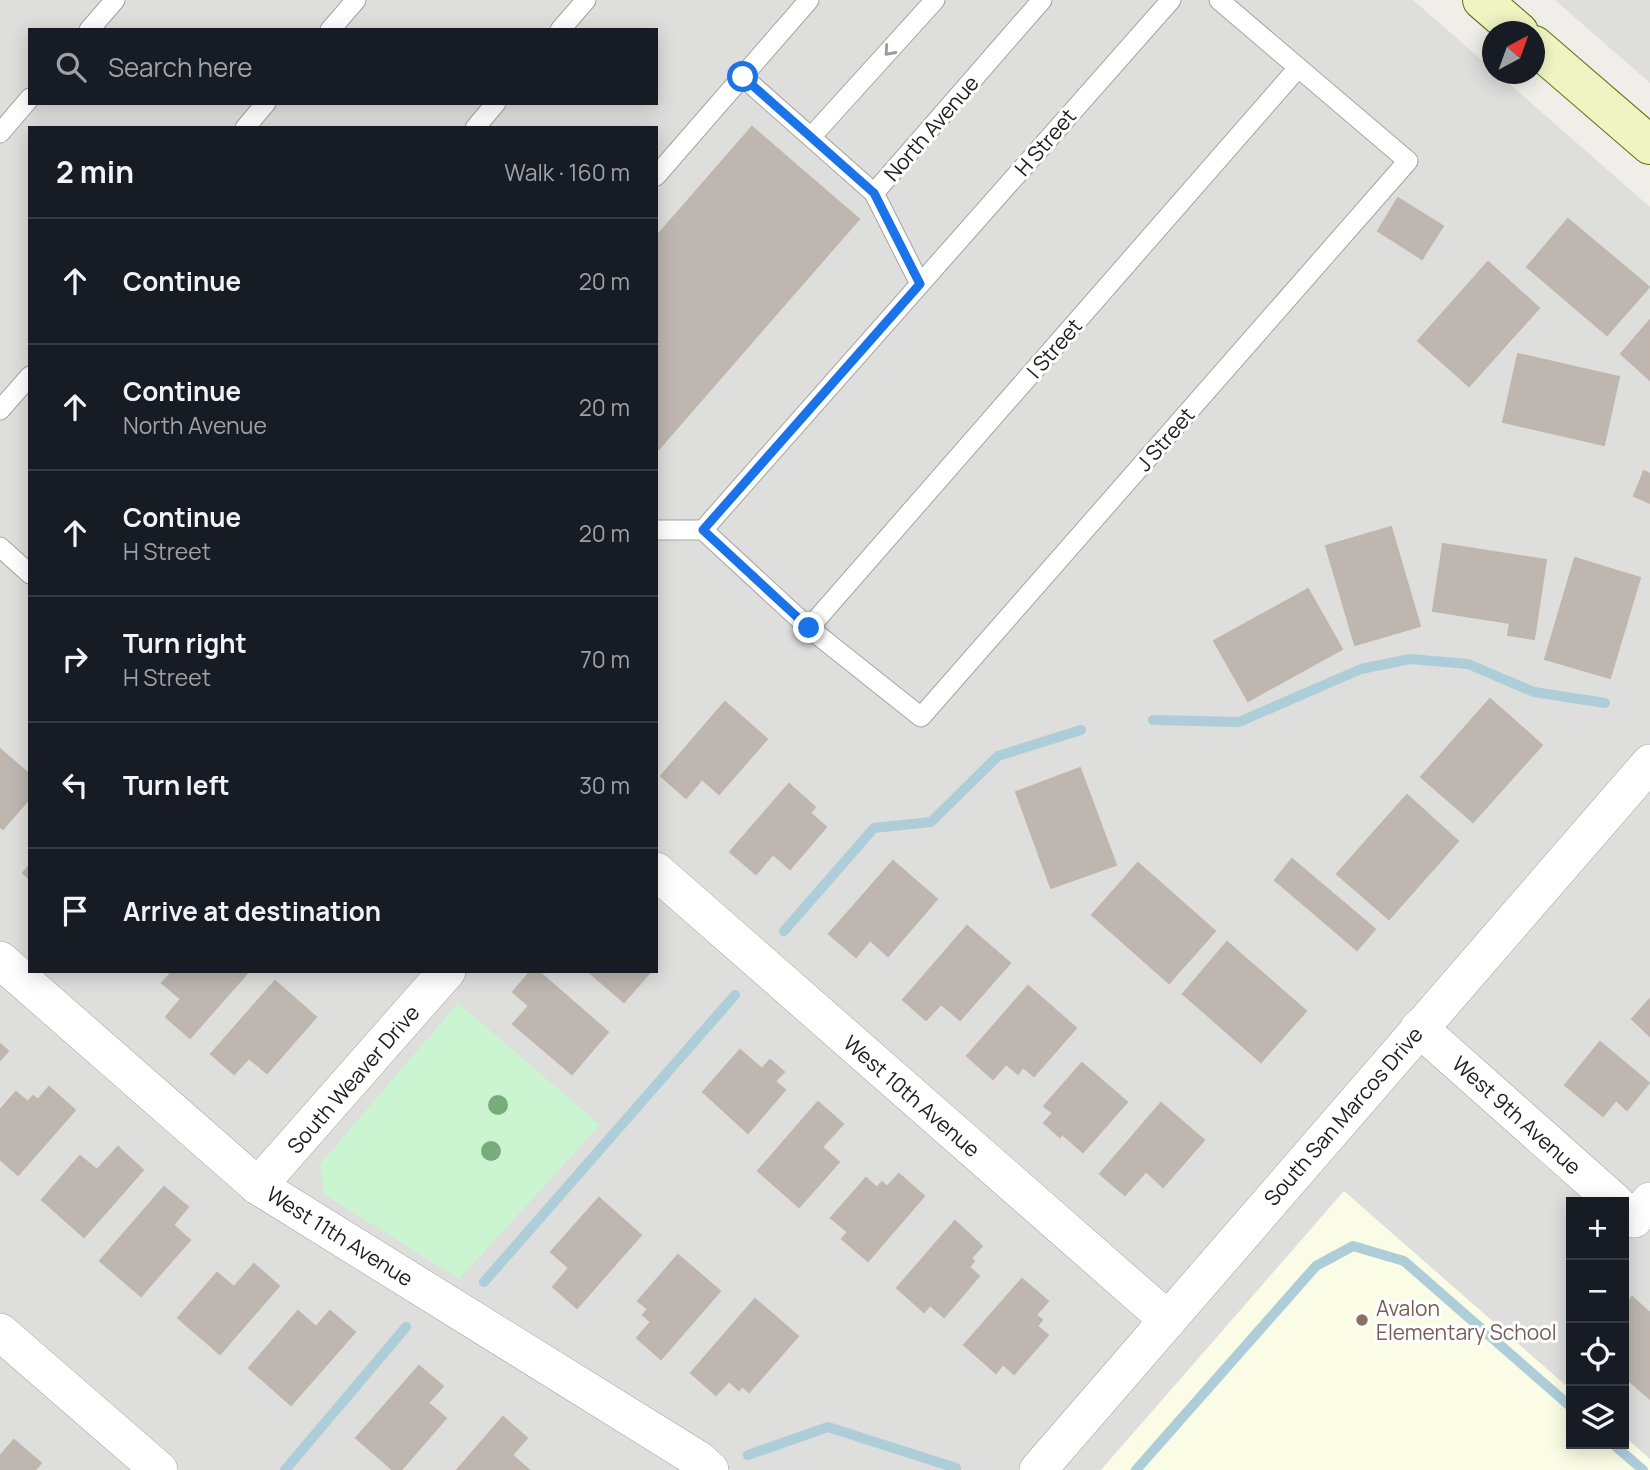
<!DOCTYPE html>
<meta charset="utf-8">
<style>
body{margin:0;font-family:Manrope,sans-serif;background:#242831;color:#f1f3f6}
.controls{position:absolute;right:21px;bottom:21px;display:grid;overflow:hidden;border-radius:0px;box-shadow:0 4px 18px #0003}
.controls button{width:63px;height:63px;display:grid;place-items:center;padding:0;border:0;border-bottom:2px solid #363941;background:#171b24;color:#f1f3f6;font:35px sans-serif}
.compass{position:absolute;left:1482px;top:21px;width:63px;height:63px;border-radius:50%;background:#171b24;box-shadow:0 4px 18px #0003;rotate:41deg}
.stop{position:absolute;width:21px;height:21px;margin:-16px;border:5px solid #1a73e8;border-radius:50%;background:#fff}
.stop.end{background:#1a73e8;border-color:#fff;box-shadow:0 2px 7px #0008}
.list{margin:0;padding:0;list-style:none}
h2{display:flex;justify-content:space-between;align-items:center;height:91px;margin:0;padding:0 28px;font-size:30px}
h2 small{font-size:23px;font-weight:400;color:#9ea1a6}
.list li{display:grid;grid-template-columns:46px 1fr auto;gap:21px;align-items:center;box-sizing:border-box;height:126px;padding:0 28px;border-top:2px solid #363941}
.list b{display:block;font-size:26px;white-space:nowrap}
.list p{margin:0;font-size:23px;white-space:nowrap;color:#9ea1a6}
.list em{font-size:23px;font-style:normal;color:#9ea1a6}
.icon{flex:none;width:38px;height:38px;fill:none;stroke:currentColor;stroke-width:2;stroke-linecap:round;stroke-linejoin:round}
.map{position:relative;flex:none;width:1650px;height:1470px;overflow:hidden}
.search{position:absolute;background:#171b24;box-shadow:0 4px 18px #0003;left:28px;top:28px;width:630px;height:77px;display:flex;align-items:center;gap:18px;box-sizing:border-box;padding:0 24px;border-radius:0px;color:#9ea1a6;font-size:26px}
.panel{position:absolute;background:#171b24;box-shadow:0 4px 18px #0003;left:28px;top:126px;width:630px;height:847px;border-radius:0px}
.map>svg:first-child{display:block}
.residential{fill:#dededd;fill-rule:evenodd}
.education{fill:#fbfce5}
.park{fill:#caf5d0}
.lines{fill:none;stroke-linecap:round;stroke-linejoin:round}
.stream{stroke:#adcdd9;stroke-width:10}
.building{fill:#bdb6b1;stroke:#c0b6ac;stroke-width:2}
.service-casing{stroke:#a4a4a4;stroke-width:21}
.minor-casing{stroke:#a4a4a4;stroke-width:38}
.secondary-casing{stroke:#5f6f10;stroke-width:40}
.service{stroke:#fff;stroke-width:19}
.minor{stroke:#fff;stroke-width:37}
.secondary{stroke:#eff4c2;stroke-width:38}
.tree{fill:#79ac7c}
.oneway{stroke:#9b9b9b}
.route{stroke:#1a73e8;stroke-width:9}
.education-dot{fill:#8d6e63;stroke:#fff;stroke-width:2.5}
.labels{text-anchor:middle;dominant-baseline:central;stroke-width:6;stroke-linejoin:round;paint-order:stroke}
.street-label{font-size:21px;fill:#202020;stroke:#fff}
.education-label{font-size:21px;fill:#785e54;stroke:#fff;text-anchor:start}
</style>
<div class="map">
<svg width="1650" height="1470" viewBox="0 0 1650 1470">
<rect width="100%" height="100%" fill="#f0eee8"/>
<g class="residential">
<path d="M 0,0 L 1413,0 L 1492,69 L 1492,74 L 1498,74 L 1650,207 L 1650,1470 L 0,1470 ZM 30,30 L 656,30 L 656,103 L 30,103 ZM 30,128 L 656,128 L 656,971 L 30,971 ZM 1571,1202 L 1624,1202 L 1624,1444 L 1571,1444 Z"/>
<polygon points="1555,0 1650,0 1650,83"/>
</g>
<polygon class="education" points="1344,1191 1571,1390 1571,1444 1624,1444 1624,1436 1650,1459 1650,1470 1101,1470"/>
<polygon class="park" points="458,1003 600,1125 459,1279 324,1194 320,1164"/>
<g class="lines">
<g class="stream">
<polyline points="1153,720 1239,722 1361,669 1410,659 1468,664 1534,692 1605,703"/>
<polyline points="784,931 874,828 931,822 998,756 1081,730"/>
<polyline points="484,1282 735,995"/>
<polyline points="1613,1444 1643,1470"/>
<polyline points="748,1455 828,1427 956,1468"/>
<polyline points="285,1470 406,1327"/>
<polyline points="1136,1470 1316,1266 1353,1246 1404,1261 1571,1407"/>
</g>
</g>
<g class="building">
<polygon points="752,127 859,219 656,452 656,237"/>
<polygon points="1398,198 1443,226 1422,259 1378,231"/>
<polygon points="1568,219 1649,287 1607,335 1527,267"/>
<polygon points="1488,262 1539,308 1469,386 1418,341"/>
<polygon points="1650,320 1650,380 1621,354"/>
<polygon points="1518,354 1619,377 1604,445 1503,422"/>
<polygon points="1644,471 1650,474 1650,503 1634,496"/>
<polygon points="1391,527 1420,626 1355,645 1326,546"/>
<polygon points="1443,544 1546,560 1534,639 1508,635 1510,623 1433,611"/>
<polygon points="1575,558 1640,578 1610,678 1545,659"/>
<polygon points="1308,589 1342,649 1248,701 1214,641"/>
<polygon points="1490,699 1542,745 1473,822 1421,777"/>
<polygon points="725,702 767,739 719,794 702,779 686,798 661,776"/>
<polygon points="1,750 30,775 30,798 3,829 0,827"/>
<polygon points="1080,768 1116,865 1051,888 1016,792"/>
<polygon points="789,784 815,807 810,813 826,827 790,869 773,854 756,874 730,852"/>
<polygon points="1407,795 1458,841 1389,919 1337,874"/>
<polygon points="1292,859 1375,929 1357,950 1275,880"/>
<polygon points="893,861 937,899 888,956 870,940 856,957 829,934"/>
<polygon points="1138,863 1215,931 1169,983 1092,915"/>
<polygon points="30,865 30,879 23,873"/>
<polygon points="967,926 1010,963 960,1020 941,1004 926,1020 903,1000"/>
<polygon points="1227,942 1306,1011 1261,1062 1183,994"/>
<polygon points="173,971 249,971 190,1038 166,1017 181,999 162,983"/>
<polygon points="531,971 538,971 608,1032 572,1074 513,1024 529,1006 513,992"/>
<polygon points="588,971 651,971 624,1002"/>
<polygon points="275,981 316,1017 267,1073 249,1058 234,1074 211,1054"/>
<polygon points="1028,986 1076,1028 1034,1076 1023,1067 1018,1074 1006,1064 993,1079 967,1056"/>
<polygon points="1650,999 1650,1036 1632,1019"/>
<polygon points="1600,1042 1649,1083 1627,1110 1616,1100 1603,1116 1565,1085"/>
<polygon points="0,1044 8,1051 0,1060"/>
<polygon points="740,1050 762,1069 770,1060 784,1072 775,1081 785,1090 748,1133 703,1092"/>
<polygon points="1082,1063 1127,1102 1083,1152 1062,1134 1060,1137 1044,1123 1053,1113 1044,1106"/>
<polygon points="49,1087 75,1110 18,1175 0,1159 0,1110 16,1092 28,1102 33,1096 38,1100"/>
<polygon points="818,1102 843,1124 822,1147 839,1162 799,1207 758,1171"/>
<polygon points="1161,1103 1204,1140 1163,1187 1146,1171 1125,1195 1100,1174"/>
<polygon points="118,1147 143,1170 84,1237 42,1200 80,1156 97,1170"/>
<polygon points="899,1174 924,1196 868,1261 842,1239 848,1232 831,1218 866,1178 877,1188 882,1182 887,1187"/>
<polygon points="164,1187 188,1207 173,1225 190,1240 141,1296 100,1261"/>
<polygon points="599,1198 641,1235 577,1308 553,1287 569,1268 551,1252"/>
<polygon points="955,1221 982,1246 971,1258 974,1261 969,1267 979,1276 944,1317 930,1305 924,1312 897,1288"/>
<polygon points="678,1255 720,1291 661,1359 637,1338 651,1322 643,1315 648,1309 638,1301"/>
<polygon points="254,1264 279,1286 220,1354 178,1318 217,1273 234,1287"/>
<polygon points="1022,1279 1048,1301 1036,1315 1042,1320 1037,1326 1048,1335 1014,1374 1003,1364 996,1373 964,1345"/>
<polygon points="1632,1297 1650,1313 1650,1399 1624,1376 1624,1307"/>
<polygon points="755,1299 798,1336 749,1392 742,1386 739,1390 729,1381 716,1395 691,1373"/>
<polygon points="298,1311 316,1327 330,1311 355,1332 291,1405 249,1368"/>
<polygon points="419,1366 443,1386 428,1403 446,1418 401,1470 393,1470 356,1438"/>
<polygon points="503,1417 527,1438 512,1455 529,1470 457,1470"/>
<polygon points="14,1440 41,1463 35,1470 0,1470 0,1456"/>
</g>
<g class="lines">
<defs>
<g id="service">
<polyline points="89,30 115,0"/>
<polyline points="330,30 356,0"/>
<polyline points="560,30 586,0"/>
<polyline points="743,77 874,193 1042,0"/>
<polyline points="245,128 266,103"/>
<polyline points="475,128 496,103"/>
<polyline points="0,133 30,98"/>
<polyline points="811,137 935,0"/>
<polyline points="656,176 809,0"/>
<polyline points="874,193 920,284"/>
<polyline points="0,410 30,376"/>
<polyline points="656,530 703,530 809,628 921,717 1408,161 1219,0"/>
<polyline points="703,530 1171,0"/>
<polyline points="0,547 30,574"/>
<polyline points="809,628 1298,68"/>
</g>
<g id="minor">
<polyline points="656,871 1168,1320"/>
<polyline points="0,960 258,1186 699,1460 710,1470"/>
<polyline points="1419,1028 1615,1202"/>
<polyline points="258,1186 447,971"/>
<polyline points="1624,1210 1634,1219 1650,1201"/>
<polyline points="0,1332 159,1470"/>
<polyline points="1038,1470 1650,763"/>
</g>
<g id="secondary">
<polyline points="1482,0 1519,32"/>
<polyline points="1534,45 1650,145"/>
</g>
</defs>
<use href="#service" class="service-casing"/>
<use href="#minor" class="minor-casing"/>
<use href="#secondary" class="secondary-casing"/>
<use href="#service" class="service"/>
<use href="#minor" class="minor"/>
<use href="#secondary" class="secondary"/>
</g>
<g class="tree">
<circle cx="498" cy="1105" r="10"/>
<circle cx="491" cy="1151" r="10"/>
</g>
<defs><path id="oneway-chevron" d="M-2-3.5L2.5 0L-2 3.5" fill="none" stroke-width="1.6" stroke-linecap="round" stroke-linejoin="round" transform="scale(1.75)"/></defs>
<use class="oneway" href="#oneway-chevron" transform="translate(889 51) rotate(132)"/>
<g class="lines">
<polyline class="route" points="743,77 874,193 920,284 703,530 809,628"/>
</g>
<circle class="education-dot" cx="1362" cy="1320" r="7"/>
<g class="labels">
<g class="street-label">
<text transform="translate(931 128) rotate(-49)">North Avenue</text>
<text transform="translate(1045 142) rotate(-49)">H Street</text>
<text transform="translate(1054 348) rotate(-49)">I Street</text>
<text transform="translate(1165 439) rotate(-49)">J Street</text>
<text transform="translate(353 1079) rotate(-49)">South Weaver Drive</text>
<text transform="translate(912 1096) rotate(41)">West 10th Avenue</text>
<text transform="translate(1517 1115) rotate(42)">West 9th Avenue</text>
<text transform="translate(1343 1116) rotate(-49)">South San Marcos Drive</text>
<text transform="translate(340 1236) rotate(32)">West 11th Avenue</text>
</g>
<g class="education-label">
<text x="1376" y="1308">Avalon<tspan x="1376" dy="24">Elementary School</tspan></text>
</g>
</g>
</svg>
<div class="controls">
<button>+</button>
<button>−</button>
<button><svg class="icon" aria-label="locate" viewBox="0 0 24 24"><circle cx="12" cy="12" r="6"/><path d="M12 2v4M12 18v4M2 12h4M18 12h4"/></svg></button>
<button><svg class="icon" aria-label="layers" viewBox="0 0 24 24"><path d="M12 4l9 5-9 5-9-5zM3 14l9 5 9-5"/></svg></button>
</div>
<svg class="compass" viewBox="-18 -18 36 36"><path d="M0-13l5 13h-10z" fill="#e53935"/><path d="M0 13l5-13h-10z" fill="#9ea1a6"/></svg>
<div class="stop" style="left:743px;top:77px"></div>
<div class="stop end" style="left:809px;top:628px"></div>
<div class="search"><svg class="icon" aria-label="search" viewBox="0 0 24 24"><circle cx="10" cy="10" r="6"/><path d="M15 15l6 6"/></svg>Search here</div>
<section class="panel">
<h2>2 min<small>Walk · 160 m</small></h2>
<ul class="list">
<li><svg class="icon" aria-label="ahead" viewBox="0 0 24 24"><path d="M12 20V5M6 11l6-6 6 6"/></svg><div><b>Continue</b></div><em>20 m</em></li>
<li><svg class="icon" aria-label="ahead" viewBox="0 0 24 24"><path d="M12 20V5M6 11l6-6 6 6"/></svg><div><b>Continue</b><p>North Avenue</p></div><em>20 m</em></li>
<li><svg class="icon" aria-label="ahead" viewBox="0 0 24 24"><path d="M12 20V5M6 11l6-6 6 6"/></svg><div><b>Continue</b><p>H Street</p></div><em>20 m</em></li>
<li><svg class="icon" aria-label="right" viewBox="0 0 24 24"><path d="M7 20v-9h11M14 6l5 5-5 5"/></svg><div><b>Turn right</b><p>H Street</p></div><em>70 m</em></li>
<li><svg class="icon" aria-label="left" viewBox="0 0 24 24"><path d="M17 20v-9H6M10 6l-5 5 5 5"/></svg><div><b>Turn left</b></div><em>30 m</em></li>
<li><svg class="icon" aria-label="arrive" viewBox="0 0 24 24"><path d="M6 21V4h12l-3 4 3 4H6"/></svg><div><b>Arrive at destination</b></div></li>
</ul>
</section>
</div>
